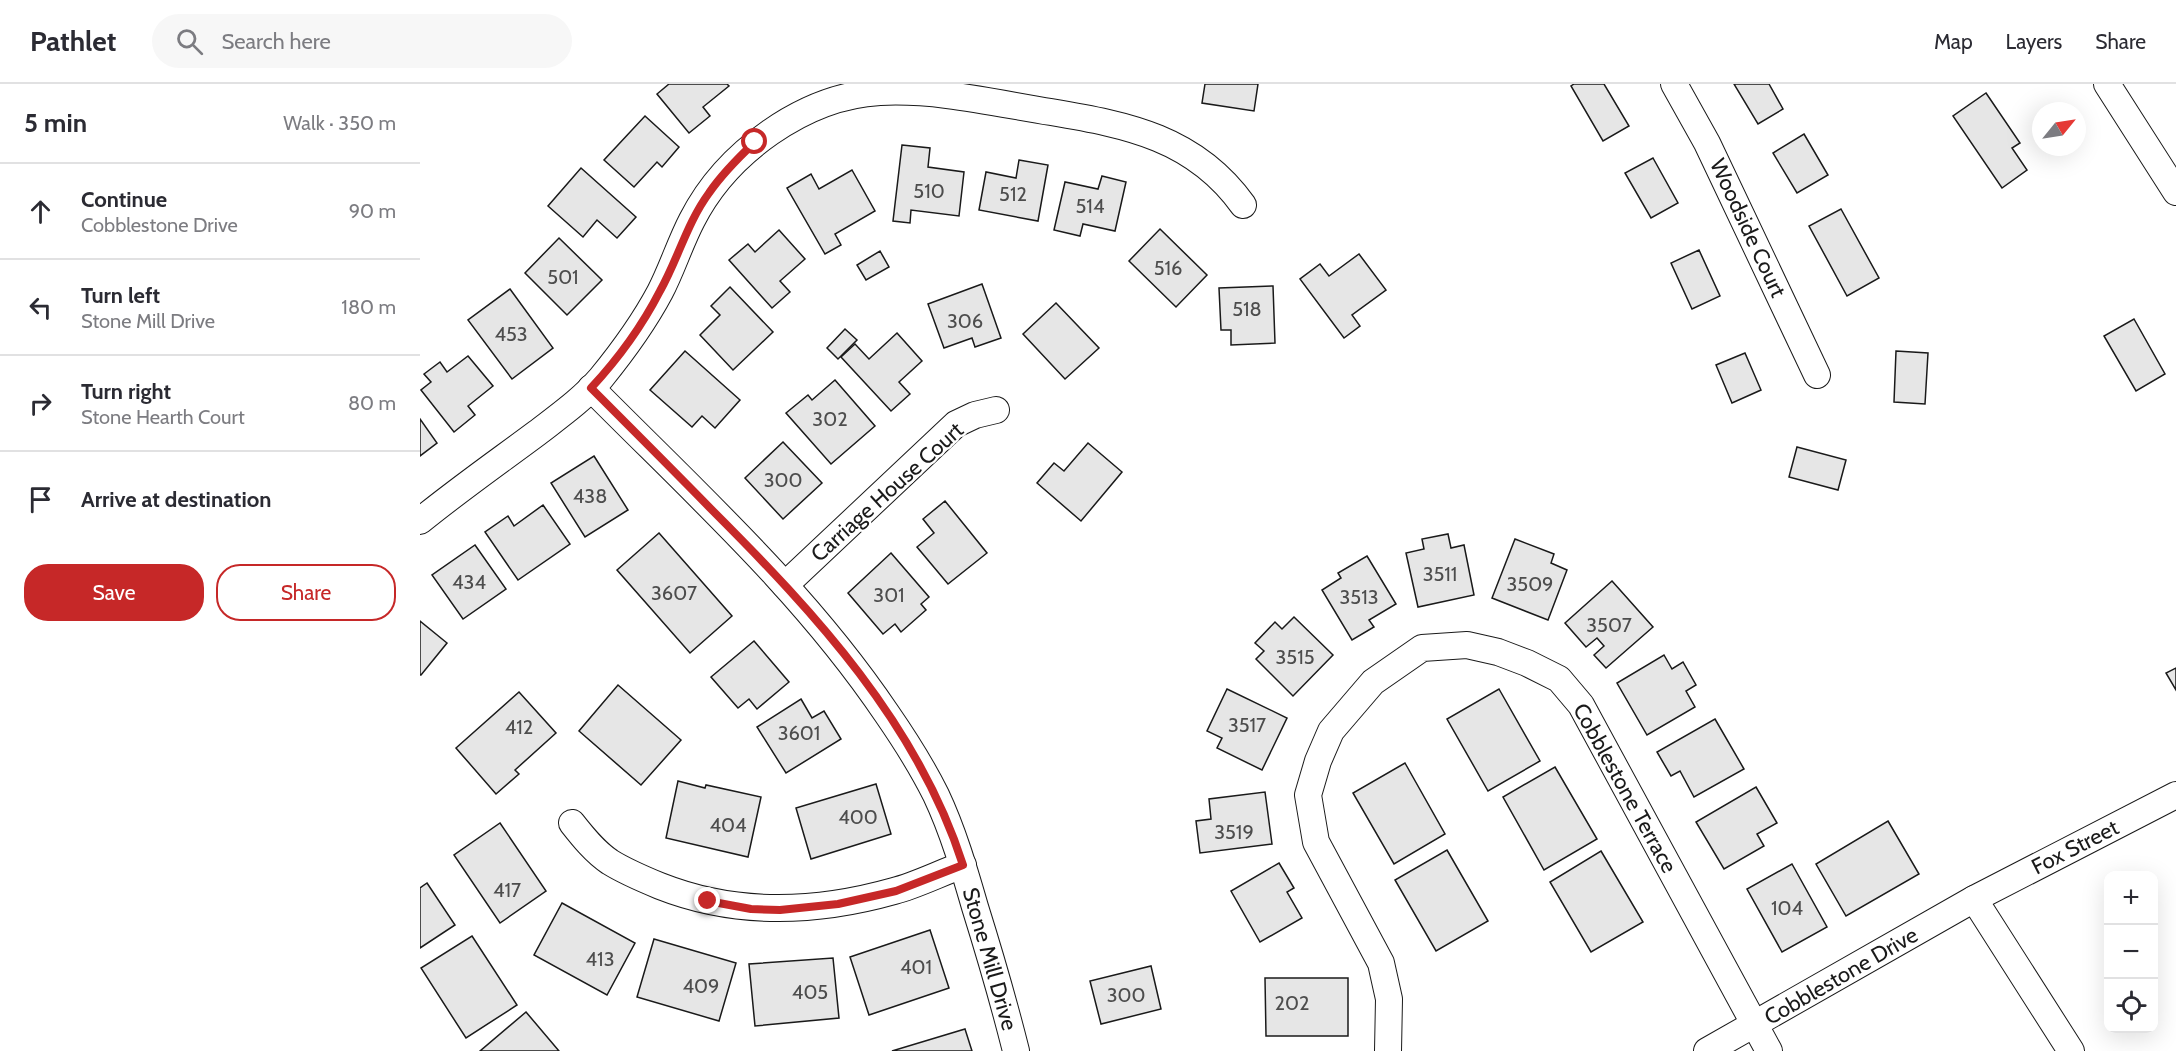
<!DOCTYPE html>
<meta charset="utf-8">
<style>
body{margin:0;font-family:Cabin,sans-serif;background:#f7f7f7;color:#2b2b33}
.controls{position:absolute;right:18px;bottom:18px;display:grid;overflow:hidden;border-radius:12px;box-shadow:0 6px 24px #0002}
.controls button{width:54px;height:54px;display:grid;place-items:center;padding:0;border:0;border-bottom:2px solid #e1e1e2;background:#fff;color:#2b2b33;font:30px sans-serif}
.compass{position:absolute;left:1612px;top:18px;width:54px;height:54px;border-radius:50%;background:#fff;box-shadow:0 6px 24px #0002;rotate:60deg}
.stop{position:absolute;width:18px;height:18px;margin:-14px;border:4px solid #c62828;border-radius:50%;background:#fff}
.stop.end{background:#c62828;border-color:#fff;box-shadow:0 2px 6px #0008}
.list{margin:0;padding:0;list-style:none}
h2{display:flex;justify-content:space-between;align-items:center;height:78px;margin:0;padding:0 24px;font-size:26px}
h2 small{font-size:20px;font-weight:400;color:#7c7c81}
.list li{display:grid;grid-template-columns:39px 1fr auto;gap:18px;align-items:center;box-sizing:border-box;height:96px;padding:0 24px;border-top:2px solid #e1e1e2}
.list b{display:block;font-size:22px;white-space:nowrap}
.list p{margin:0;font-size:20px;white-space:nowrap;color:#7c7c81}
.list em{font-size:20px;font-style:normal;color:#7c7c81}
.actions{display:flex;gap:12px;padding:18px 24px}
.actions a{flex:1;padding:14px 0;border:2px solid #c62828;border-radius:24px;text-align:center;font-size:21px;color:#c62828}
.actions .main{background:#c62828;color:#fff}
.icon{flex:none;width:33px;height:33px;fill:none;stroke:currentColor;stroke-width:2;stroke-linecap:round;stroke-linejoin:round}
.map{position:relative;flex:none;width:1756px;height:967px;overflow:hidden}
header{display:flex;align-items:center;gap:36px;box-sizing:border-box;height:84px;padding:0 30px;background:#fff;border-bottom:2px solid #e1e1e2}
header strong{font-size:28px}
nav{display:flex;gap:33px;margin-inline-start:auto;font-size:21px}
.search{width:420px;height:54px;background:#f7f7f7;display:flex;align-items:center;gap:15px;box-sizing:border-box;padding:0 21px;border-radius:33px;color:#7c7c81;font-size:22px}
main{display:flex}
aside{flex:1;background:#fff}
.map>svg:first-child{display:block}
.building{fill:#e6e6e6;stroke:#1a1a1a;stroke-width:1.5}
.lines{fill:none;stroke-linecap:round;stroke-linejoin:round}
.minor-casing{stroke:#1a1a1a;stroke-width:28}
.minor{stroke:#fff;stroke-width:26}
.route{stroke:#c62828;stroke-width:8}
.labels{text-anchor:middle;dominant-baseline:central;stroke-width:4.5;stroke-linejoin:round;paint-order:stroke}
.number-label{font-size:20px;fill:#4d4d4d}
.street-label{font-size:22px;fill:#1a1a1a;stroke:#fff}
</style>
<header>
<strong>Pathlet</strong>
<div class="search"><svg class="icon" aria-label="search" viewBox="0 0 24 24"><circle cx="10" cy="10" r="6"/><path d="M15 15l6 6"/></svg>Search here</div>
<nav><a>Map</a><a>Layers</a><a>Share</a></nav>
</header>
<main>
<aside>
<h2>5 min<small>Walk · 350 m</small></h2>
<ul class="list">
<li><svg class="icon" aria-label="ahead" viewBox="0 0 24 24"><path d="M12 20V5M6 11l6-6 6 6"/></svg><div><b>Continue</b><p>Cobblestone Drive</p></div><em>90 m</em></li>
<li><svg class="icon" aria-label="left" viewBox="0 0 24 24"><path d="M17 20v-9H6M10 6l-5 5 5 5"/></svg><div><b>Turn left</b><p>Stone Mill Drive</p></div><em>180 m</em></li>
<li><svg class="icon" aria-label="right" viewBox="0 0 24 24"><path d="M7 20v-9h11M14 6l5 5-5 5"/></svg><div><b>Turn right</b><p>Stone Hearth Court</p></div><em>80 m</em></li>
<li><svg class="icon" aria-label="arrive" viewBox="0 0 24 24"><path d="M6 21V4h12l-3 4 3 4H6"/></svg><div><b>Arrive at destination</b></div></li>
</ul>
<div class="actions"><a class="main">Save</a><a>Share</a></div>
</aside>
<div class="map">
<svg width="1756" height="967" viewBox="0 0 1756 967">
<rect width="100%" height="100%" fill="#fff"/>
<g class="building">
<polygon points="249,0 307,0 309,2 283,23 290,32 269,49 237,10"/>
<polygon points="785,0 838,0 834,27 782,19"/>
<polygon points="1154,0 1184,0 1209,42 1183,57 1151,2"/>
<polygon points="1314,0 1349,0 1363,25 1338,40"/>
<polygon points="1566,9 1600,59 1592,64 1607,86 1582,104 1533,32"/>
<polygon points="225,32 259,63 242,83 237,78 214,103 184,76"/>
<polygon points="1384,50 1408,91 1377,109 1353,69"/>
<polygon points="482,61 510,64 508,83 544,88 539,132 491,126 490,139 473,137"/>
<polygon points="1233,74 1258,119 1231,134 1205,89"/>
<polygon points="599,76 628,81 618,137 559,126 566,88 596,94"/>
<polygon points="161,84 216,133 197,154 177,136 163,153 128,122"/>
<polygon points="432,86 455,127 415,150 421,161 405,170 367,104 391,90 399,105"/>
<polygon points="682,92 706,98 695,147 663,140 660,152 634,146 645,98 678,105"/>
<polygon points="1421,125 1459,194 1427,212 1389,142"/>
<polygon points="740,145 787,191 756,223 709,177"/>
<polygon points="359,146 385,175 360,197 370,208 352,224 309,176 328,160 335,168"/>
<polygon points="139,154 182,196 147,231 105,189"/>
<polygon points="1279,166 1300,212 1272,225 1251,179"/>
<polygon points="460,167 469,183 446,196 437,181"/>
<polygon points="939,170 966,206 932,231 940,242 924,254 880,195 900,180 909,192"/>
<polygon points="562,200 581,254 555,263 552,254 524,264 508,220"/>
<polygon points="853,202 855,259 811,261 811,246 801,246 799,204"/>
<polygon points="310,203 353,248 313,286 280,251 300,231 291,222"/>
<polygon points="90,205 133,264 92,295 48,236"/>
<polygon points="636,219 679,264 645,295 603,250"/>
<polygon points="1714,235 1745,290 1716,307 1684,252"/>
<polygon points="425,245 437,256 418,275 407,264"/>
<polygon points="477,249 502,277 479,298 490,310 471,327 421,273 435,260 449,275"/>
<polygon points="265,267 320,316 295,344 282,332 272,343 230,306"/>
<polygon points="1476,267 1508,269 1505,320 1474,318"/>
<polygon points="1325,269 1341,306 1312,319 1296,281"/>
<polygon points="48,272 73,302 48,322 55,331 34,348 1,306 11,298 4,290 20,278 27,288"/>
<polygon points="415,296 455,342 411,380 366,329 388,311 392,316"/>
<polygon points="0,335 17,359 0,372"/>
<polygon points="363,358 402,399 363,435 325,394"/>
<polygon points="668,359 702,388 661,437 617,399 634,379 644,387"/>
<polygon points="1377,363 1426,376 1418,406 1369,393"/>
<polygon points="174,372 208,426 165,453 131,399"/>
<polygon points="525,417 567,469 528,500 497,463 514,449 503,435"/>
<polygon points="123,421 150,460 98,496 65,448 88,432 94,442"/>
<polygon points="239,449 312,532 270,569 197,486"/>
<polygon points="1028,450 1031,464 1044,461 1054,511 998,523 986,469 1004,465 1002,455"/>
<polygon points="1095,455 1134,470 1131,479 1147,486 1128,536 1072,514"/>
<polygon points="55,461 86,505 43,535 12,491"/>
<polygon points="471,469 509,513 501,520 506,526 481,548 475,540 463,550 428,509"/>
<polygon points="947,472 976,520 949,536 954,543 932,556 902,506 921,494 918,489"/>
<polygon points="1192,497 1233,543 1186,584 1174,571 1184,562 1177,554 1166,563 1145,539"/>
<polygon points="874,533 913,571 873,612 836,575 844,567 835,559 855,538 862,545"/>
<polygon points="0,537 27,559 1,591 0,591"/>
<polygon points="334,557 369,598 337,625 329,615 318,624 291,593"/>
<polygon points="1244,571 1252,585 1263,578 1276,601 1266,607 1275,623 1227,651 1197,599"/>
<polygon points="1756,584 1756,606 1746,589"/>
<polygon points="198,601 261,656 221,701 159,647"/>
<polygon points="807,605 867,634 842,686 797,664 802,654 787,647"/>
<polygon points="1079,605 1120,677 1068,707 1027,635"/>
<polygon points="99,608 136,649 95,686 99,690 76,710 36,664"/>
<polygon points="381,615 392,634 404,627 421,655 366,689 337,643"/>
<polygon points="1295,635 1324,685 1274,713 1260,687 1251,692 1237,668"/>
<polygon points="985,679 1025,750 974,780 933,709"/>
<polygon points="1135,683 1177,755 1124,786 1083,713"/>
<polygon points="258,697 285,704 286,701 341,713 328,773 246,754"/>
<polygon points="456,700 471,750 391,775 376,724"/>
<polygon points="1336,703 1357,739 1337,750 1344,762 1304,785 1276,738"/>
<polygon points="845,708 852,760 780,769 776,737 791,735 789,715"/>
<polygon points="1468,737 1499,790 1426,832 1396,780"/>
<polygon points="80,739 126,807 80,839 34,771"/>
<polygon points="1027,766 1068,837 1016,867 975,796"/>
<polygon points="1181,767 1223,838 1171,868 1130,798"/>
<polygon points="859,779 874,804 867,808 882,834 840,858 811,807"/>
<polygon points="1372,780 1407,843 1362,868 1327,805"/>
<polygon points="7,799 35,841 0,864 0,804"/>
<polygon points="142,819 215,859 187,911 114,871"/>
<polygon points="510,846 529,904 449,931 430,873"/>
<polygon points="52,852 97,921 46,954 1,884"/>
<polygon points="234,855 316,879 299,937 217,913"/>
<polygon points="413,874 419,934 335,942 329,880"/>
<polygon points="731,882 741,925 681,940 670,897"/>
<polygon points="845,894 928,894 928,952 846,952"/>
<polygon points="106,928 139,967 60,967"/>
<polygon points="545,945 552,967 472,967"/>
</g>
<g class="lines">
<defs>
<g id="minor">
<polyline points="1254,0 1287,59 1397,291"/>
<polyline points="1687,0 1756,108"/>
<path d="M 171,304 C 274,408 385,508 467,630 C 485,656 502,683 516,711 C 533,747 544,785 555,823 C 570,871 584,919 596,967"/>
<path d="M 0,437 C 38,406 78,378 117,349 C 139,332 163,315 181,294 C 203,267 224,238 240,208 C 252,185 260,159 272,136 C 306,69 384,12 460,8 C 517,5 575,19 631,28 C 708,41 775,54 823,121"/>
<polyline points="365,501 536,340 555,331 576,326"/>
<path d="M 152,739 C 163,753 175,768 190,778 C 206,788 223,795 240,802 C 316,832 396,829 474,807 C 497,801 520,789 543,781"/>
<polyline points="1554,815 1651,967"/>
<polyline points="968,967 969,915 961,879 896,758 888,711 898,677 911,647 953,598 1002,564 1047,561 1078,568 1107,579 1139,595 1161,621 1349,967"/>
<polyline points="1287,967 1554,815 1756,711"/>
</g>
</defs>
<use href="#minor" class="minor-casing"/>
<use href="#minor" class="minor"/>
</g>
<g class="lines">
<path class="route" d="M 288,817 L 331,825 L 360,826 L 418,820 L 476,807 L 543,781 C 498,640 395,529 293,427 C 253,386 212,345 171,304 C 198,275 222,242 240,207 C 258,175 267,139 289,109 C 302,90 318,74 335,58"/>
</g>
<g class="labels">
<g class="number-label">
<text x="509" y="107">510</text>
<text x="593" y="110">512</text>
<text x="670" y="122">514</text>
<text x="748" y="184">516</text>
<text x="143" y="193">501</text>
<text x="827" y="225">518</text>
<text x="545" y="237">306</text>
<text x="91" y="250">453</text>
<text x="410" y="335">302</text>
<text x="363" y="396">300</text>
<text x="170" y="412">438</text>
<text x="1020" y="490">3511</text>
<text x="49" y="498">434</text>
<text x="1110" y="500">3509</text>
<text x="254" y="509">3607</text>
<text x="469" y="511">301</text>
<text x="939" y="513">3513</text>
<text x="1189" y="541">3507</text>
<text x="875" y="573">3515</text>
<text x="827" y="641">3517</text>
<text x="99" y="643">412</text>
<text x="379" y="649">3601</text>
<text x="438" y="733">400</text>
<text x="308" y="741">404</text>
<text x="814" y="748">3519</text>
<text x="87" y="806">417</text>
<text x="1367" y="824">104</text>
<text x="180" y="875">413</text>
<text x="496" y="883">401</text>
<text x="281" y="902">409</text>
<text x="390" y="908">405</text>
<text x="706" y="911">300</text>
<text x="872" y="919">202</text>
</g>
<g class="street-label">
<text transform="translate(1328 144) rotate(65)">Woodside Court</text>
<text transform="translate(467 408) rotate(-42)">Carriage House Court</text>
<text transform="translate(1205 704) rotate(61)">Cobblestone Terrace</text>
<text transform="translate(1655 763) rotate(-27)">Fox Street</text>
<text transform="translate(570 875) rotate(74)">Stone Mill Drive</text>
<text transform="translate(1421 892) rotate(-30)">Cobblestone Drive</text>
</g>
</g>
</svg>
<div class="controls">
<button>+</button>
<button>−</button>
<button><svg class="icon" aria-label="locate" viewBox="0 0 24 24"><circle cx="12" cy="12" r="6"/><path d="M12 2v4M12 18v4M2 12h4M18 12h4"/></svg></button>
</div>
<svg class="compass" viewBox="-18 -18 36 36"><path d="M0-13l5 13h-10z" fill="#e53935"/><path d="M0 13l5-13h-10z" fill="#7c7c81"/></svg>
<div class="stop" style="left:335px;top:58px"></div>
<div class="stop end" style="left:288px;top:817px"></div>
</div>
</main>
